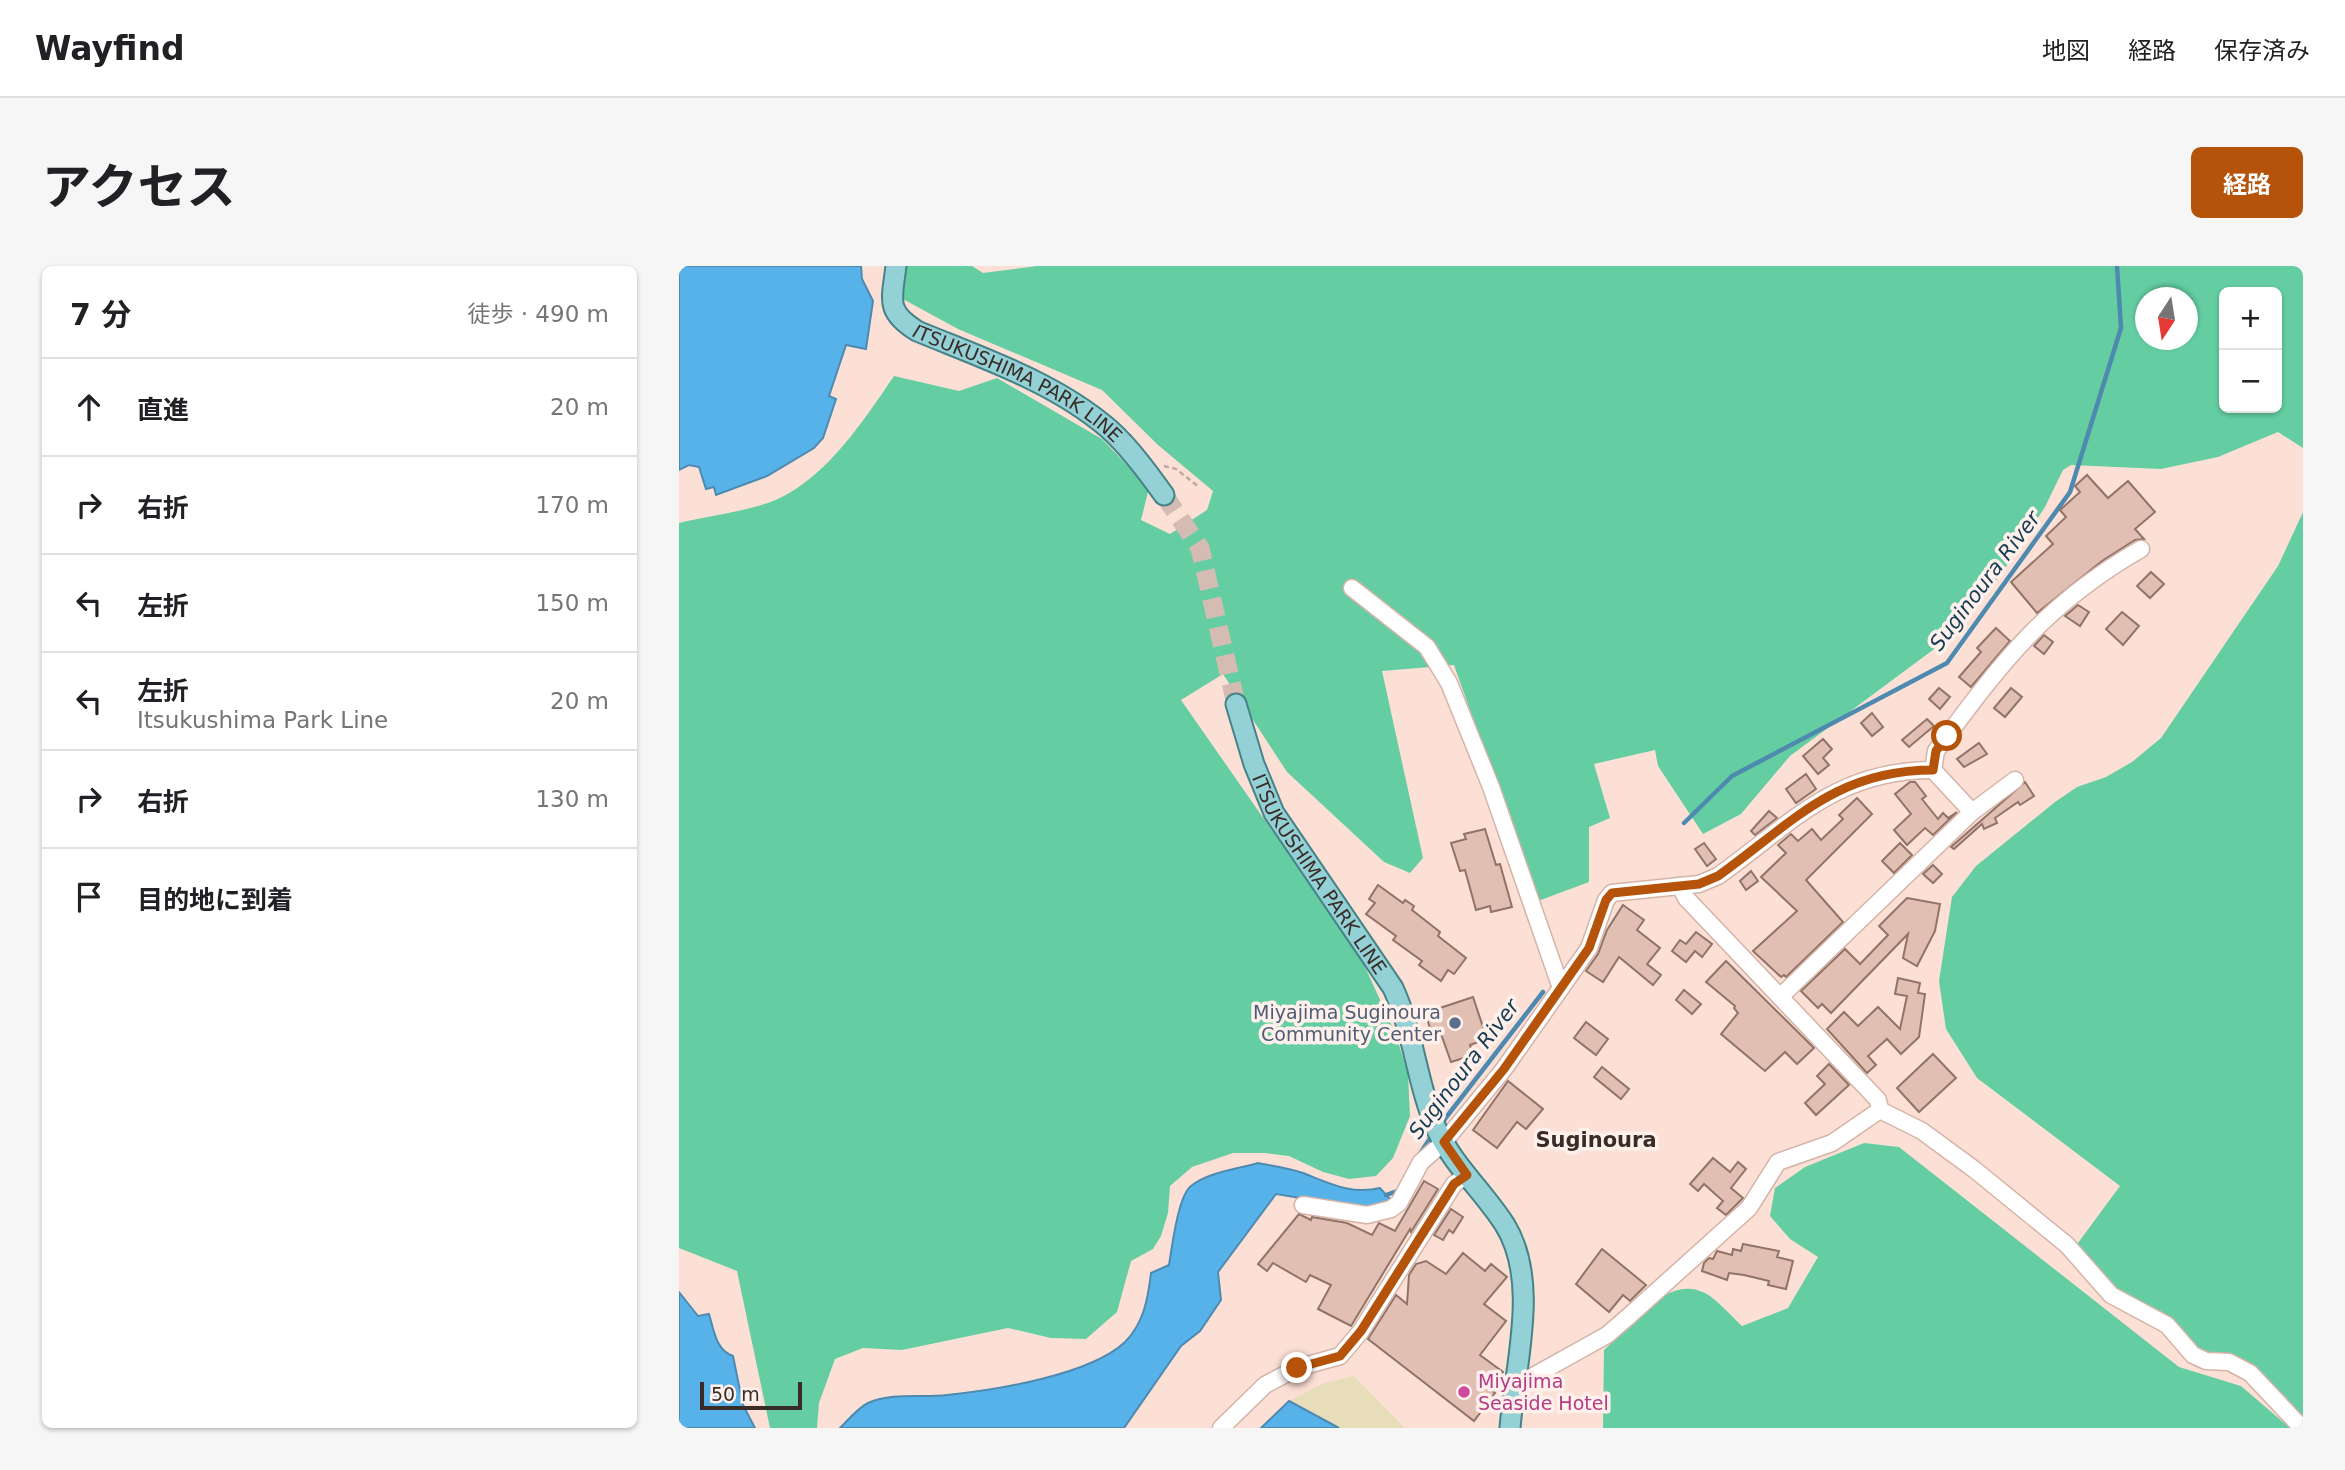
<!DOCTYPE html>
<html lang="ja">
<meta charset="utf-8">
<style>
body{margin:0;font-family:"DejaVu Sans","Noto Sans JP",sans-serif;background:#f6f6f6;color:#202124}
.controls{position:absolute;right:21px;top:21px;display:grid;overflow:hidden;border-radius:10px;box-shadow:0 2px 5px #0004}
.controls button{width:63px;height:63px;display:grid;place-items:center;padding:0;border:0;border-bottom:2px solid #e0e0e0;background:#fff;color:#202124;font:35px sans-serif}
.compass{position:absolute;left:1456px;top:21px;width:63px;height:63px;border-radius:50%;background:#fff;box-shadow:0 2px 5px #0004;rotate:192deg}
.scale{position:absolute;left:21px;bottom:18px;width:102px;box-sizing:border-box;padding-left:7px;border:4px solid #392c27;border-top:0;font-size:19px;line-height:24px;white-space:nowrap;color:#392c27;-webkit-text-stroke:5px #fff0eb;paint-order:stroke}
.stop{position:absolute;width:21px;height:21px;margin:-16px;border:5px solid #b45309;border-radius:50%;background:#fff}
.stop.end{background:#b45309;border-color:#fff;box-shadow:0 2px 7px #0008}
.list{margin:0;padding:0;list-style:none}
h2{display:flex;justify-content:space-between;align-items:center;height:91px;margin:0;padding:0 28px;font-size:30px}
h2 small{font-size:23px;font-weight:400;color:#757577}
.list li{display:grid;grid-template-columns:46px 1fr auto;gap:21px;align-items:center;box-sizing:border-box;height:98px;padding:0 28px;border-top:2px solid #e0e0e0}
.list b{display:block;font-size:26px;white-space:nowrap}
.list p{margin:0;font-size:23px;white-space:nowrap;color:#757577}
.list em{font-size:23px;font-style:normal;color:#757577}
.icon{flex:none;width:38px;height:38px;fill:none;stroke:currentColor;stroke-width:2;stroke-linecap:round;stroke-linejoin:round}
.map{position:relative;flex:none;width:1624px;height:1162px;overflow:hidden;border-radius:10px}
header{display:flex;align-items:center;gap:42px;box-sizing:border-box;height:98px;padding:0 35px;background:#fff;border-bottom:2px solid #e0e0e0}
header strong{font-size:33px}
nav{display:flex;gap:38px;margin-inline-start:auto;font-size:24px}
.intro{display:flex;align-items:center;justify-content:space-between;box-sizing:border-box;height:168px;padding:0 42px}
h1{margin:0;font-size:49px}
.button{padding:18px 32px;border-radius:10px;background:#b45309;color:#fff;font-size:24px;font-weight:700}
main{display:flex;gap:42px;padding:0 42px}
aside{flex:1;background:#fff;border-radius:10px;box-shadow:0 2px 5px #0004}
.map>svg:first-child{display:block}
.forest{fill:#64cea2;fill-rule:evenodd}
.sand{fill:#e7ddb8}
.water{fill:#57b2e9;stroke:#4e8aaf;stroke-width:2}
.lines{fill:none;stroke-linecap:round;stroke-linejoin:round}
.stream{stroke:#4e8aaf;stroke-width:4.5}
.building{fill:#e1bfb3;stroke:#917368;stroke-width:2}
.major-tunnel{stroke:#d5bcb3;stroke-width:19;stroke-dasharray:19 10;stroke-linecap:butt}
.minor-casing{stroke:#d5b3a7;stroke-width:19}
.major-casing{stroke:#458387;stroke-width:23}
.path{stroke:#bfa89f;stroke-width:2.5;stroke-dasharray:5 3.5;stroke-linecap:butt}
.minor{stroke:#fff;stroke-width:16}
.major{stroke:#94d1d6;stroke-width:19}
.route{stroke:#b45309;stroke-width:9}
.service-dot{fill:#5c6f8a;stroke:#fff0eb;stroke-width:2.5}
.hotel-dot{fill:#d1479c;stroke:#fff0eb;stroke-width:2.5}
.labels{text-anchor:middle;dominant-baseline:central;stroke-width:7;stroke-linejoin:round;paint-order:stroke}
.street-label{font-size:19px;fill:#392c27;stroke:#fff0eb}
.service-label{font-size:19px;fill:#4e5e75;stroke:#fff0eb;text-anchor:end}
.hotel-label{font-size:19px;fill:#b23c85;stroke:#fff0eb;text-anchor:start}
.water-label{font-size:21px;font-style:italic;fill:#163d54;stroke:#fff0eb}
.neighbourhood-label{font-size:21px;font-weight:bold;fill:#392c27;stroke:#fff0eb}
</style>
<header>
<strong>Wayfind</strong>
<nav><a>地図</a><a>経路</a><a>保存済み</a></nav>
</header>
<div class="intro"><h1>アクセス</h1><a class="button">経路</a></div>
<main>
<aside>
<h2>7 分<small>徒歩 · 490 m</small></h2>
<ul class="list">
<li><svg class="icon" aria-label="ahead" viewBox="0 0 24 24"><path d="M12 20V5M6 11l6-6 6 6"/></svg><div><b>直進</b></div><em>20 m</em></li>
<li><svg class="icon" aria-label="right" viewBox="0 0 24 24"><path d="M7 20v-9h11M14 6l5 5-5 5"/></svg><div><b>右折</b></div><em>170 m</em></li>
<li><svg class="icon" aria-label="left" viewBox="0 0 24 24"><path d="M17 20v-9H6M10 6l-5 5 5 5"/></svg><div><b>左折</b></div><em>150 m</em></li>
<li><svg class="icon" aria-label="left" viewBox="0 0 24 24"><path d="M17 20v-9H6M10 6l-5 5 5 5"/></svg><div><b>左折</b><p>Itsukushima Park Line</p></div><em>20 m</em></li>
<li><svg class="icon" aria-label="right" viewBox="0 0 24 24"><path d="M7 20v-9h11M14 6l5 5-5 5"/></svg><div><b>右折</b></div><em>130 m</em></li>
<li><svg class="icon" aria-label="arrive" viewBox="0 0 24 24"><path d="M6 21V4h12l-3 4 3 4H6"/></svg><div><b>目的地に到着</b></div></li>
</ul>
</aside>
<div class="map">
<svg width="1624" height="1162" viewBox="0 0 1624 1162">
<rect width="100%" height="100%" fill="#fce0d6"/>
<g class="forest">
<path d="M 226,0 L 293,0 L 304,7 L 358,0 L 1624,0 L 1624,182 L 1599,166 L 1539,191 L 1482,203 L 1392,199 L 1384,204 L 1366,241 L 1320,311 L 1270,372 L 1111,490 L 1062,548 L 1024,568 L 979,500 L 976,484 L 915,498 L 931,552 L 910,561 L 910,616 L 859,635 L 775,399 L 703,405 L 744,592 L 731,607 L 705,596 L 608,506 L 544,408 L 502,434 L 682,692 L 717,769 L 729,808 L 731,850 L 714,892 L 697,910 L 670,913 L 644,906 L 610,890 L 586,887 L 554,887 L 513,901 L 491,920 L 489,947 L 482,970 L 474,983 L 452,995 L 438,1046 L 407,1073 L 372,1072 L 329,1062 L 223,1084 L 184,1082 L 156,1093 L 140,1137 L 138,1162 L 91,1162 L 58,1005 L 0,982 L 0,257 C 28,250 77,244 101,232 C 150,208 185,154 215,110 L 280,125 L 318,112 L 423,173 L 470,222 L 462,254 L 491,268 L 528,244 L 534,225 L 479,179 L 423,124 L 279,63 L 222,32 ZM 1545,26 L 1598,26 L 1598,142 L 1545,142 ZM 1466,32 L 1508,32 L 1508,74 L 1466,74 Z"/>
<polygon points="1624,246 1624,1155 1602,1128 1555,1089 1532,1090 1516,1086 1435,1022 1396,981 1441,920 1298,812 1267,763 1260,715 1273,631 1297,600 1376,536 1398,521 1427,511 1453,496 1482,472 1599,300"/>
<path d="M 1185,877 L 1220,881 L 1500,1101 L 1562,1120 L 1611,1162 L 924,1162 L 925,1084 C 950,1061 988,1007 1026,1027 C 1039,1034 1052,1050 1063,1060 L 1109,1042 L 1139,991 L 1111,973 L 1091,950 L 1096,922 L 1126,901 Z"/>
</g>
<polygon class="sand" points="675,1110 726,1162 660,1162 610,1135 645,1117"/>
<g class="water">
<polygon points="0,0 182,0 183,13 194,35 187,83 167,79 150,130 157,133 144,172 135,182 88,210 37,229 35,221 27,223 20,201 10,199 0,204"/>
<path d="M 579,897 C 594,900 610,902 624,907 C 650,917 672,929 701,922 L 714,936 L 683,942 L 597,928 L 539,1006 L 542,1034 L 521,1065 L 502,1080 L 445,1162 L 161,1162 C 169,1154 179,1142 189,1137 C 214,1126 242,1132 268,1129 C 317,1124 411,1109 446,1076 C 465,1057 469,1032 472,1007 L 490,999 C 493,981 499,930 512,920 C 529,906 559,903 579,897 Z"/>
<path d="M 0,1026 L 19,1050 L 30,1048 C 35,1065 37,1084 54,1090 L 64,1139 L 76,1162 L 0,1162 Z"/>
<polygon points="610,1135 660,1162 582,1162"/>
</g>
<g class="lines">
<g class="stream">
<polyline points="1005,557 1053,510 1268,397 1391,226 1442,62 1438,0"/>
<polyline points="762,858 864,726"/>
<polyline points="738,892 754,868"/>
<polyline points="707,929 721,924"/>
</g>
</g>
<g class="building">
<polygon points="1408,209 1429,232 1449,215 1476,246 1456,263 1465,273 1456,274 1423,295 1358,347 1332,316 1374,278 1367,270 1387,251 1381,244 1401,226 1396,220"/>
<polygon points="1472,306 1485,318 1471,332 1458,320"/>
<polygon points="1399,339 1410,346 1401,360 1386,350"/>
<polygon points="1443,346 1460,360 1444,379 1427,363"/>
<polygon points="1317,362 1331,375 1292,421 1280,411 1302,386 1298,382"/>
<polygon points="1365,369 1374,376 1365,388 1355,380"/>
<polygon points="1260,422 1271,431 1261,443 1250,433"/>
<polygon points="1332,422 1343,431 1326,451 1315,442"/>
<polygon points="1193,447 1204,461 1193,470 1182,457"/>
<polygon points="1248,453 1255,460 1230,481 1223,474"/>
<polygon points="1144,473 1153,483 1144,492 1150,499 1139,508 1124,490"/>
<polygon points="1300,477 1308,488 1285,501 1278,493"/>
<polygon points="1127,508 1137,523 1117,537 1107,523"/>
<polygon points="1231,516 1236,516 1247,530 1243,533 1259,553 1264,547 1269,552 1278,546 1254,569 1246,562 1228,579 1215,564 1232,548 1216,528"/>
<polygon points="1346,516 1355,530 1341,539 1339,536 1316,552 1318,557 1305,563 1303,558 1275,583 1272,581"/>
<polygon points="1178,532 1193,548 1127,614 1164,656 1107,711 1105,709 1102,711 1074,685 1118,645 1082,611 1107,587 1099,579 1112,568 1119,575 1133,563 1142,574 1164,553 1160,549"/>
<polygon points="1090,545 1098,552 1076,569 1072,565"/>
<polygon points="806,563 817,599 821,598 833,641 812,646 811,640 797,644 786,604 781,605 772,577 787,573 785,568"/>
<polygon points="1025,577 1037,593 1028,600 1016,583"/>
<polygon points="1221,577 1233,589 1215,607 1203,595"/>
<polygon points="1254,599 1263,608 1254,617 1244,608"/>
<polygon points="1072,605 1079,615 1067,624 1061,615"/>
<polygon points="699,619 724,637 726,634 735,640 733,644 761,666 759,670 787,692 775,708 769,704 762,715 740,699 743,695 714,674 717,670 687,648 696,637 690,633"/>
<polygon points="1228,632 1261,638 1256,665 1238,700 1224,692 1229,668 1152,747 1143,738 1139,742 1122,725 1166,683 1181,698 1209,669 1200,660"/>
<polygon points="944,639 965,654 958,664 981,682 968,698 982,709 974,719 940,691 924,716 907,705 919,688 928,664"/>
<polygon points="1017,666 1033,678 1023,691 1016,685 1007,696 993,685 1001,674 1007,678"/>
<polygon points="1047,695 1135,782 1118,798 1106,786 1086,805 1042,768 1059,747 1055,742 1056,740 1027,716"/>
<polygon points="1219,712 1241,717 1239,727 1246,728 1240,771 1222,788 1208,773 1189,790 1197,799 1188,807 1148,763 1165,746 1179,760 1199,741 1221,763 1228,730 1216,728"/>
<polygon points="1005,724 1022,738 1013,748 997,734"/>
<polygon points="794,731 808,773 791,779 794,789 772,796 762,768 754,771 746,747"/>
<polygon points="907,756 929,773 917,789 895,772"/>
<polygon points="1254,788 1277,812 1240,846 1218,822"/>
<polygon points="1150,798 1170,819 1137,849 1126,837 1146,818 1138,810"/>
<polygon points="923,801 950,823 942,833 915,811"/>
<polygon points="829,815 864,843 847,863 838,856 818,882 794,864"/>
<polygon points="1034,892 1051,906 1059,896 1067,903 1052,922 1064,932 1047,949 1038,942 1044,935 1025,918 1019,925 1011,918"/>
<polygon points="745,915 759,923 732,966 731,963 672,1060 639,1043 652,1019 631,1009 627,1016 594,997 588,1005 579,998 620,948 632,954 633,951 668,957 693,969 700,957 716,965"/>
<polygon points="772,943 784,951 774,967 770,964 764,974 755,969"/>
<polygon points="1064,978 1100,985 1098,991 1114,995 1107,1023 1089,1019 1090,1015 1065,1009 1050,1007 1048,1014 1023,1005 1025,997 1030,992 1034,993 1038,985 1053,989 1054,983 1062,985"/>
<polygon points="923,983 967,1019 951,1035 944,1029 930,1046 897,1018"/>
<polygon points="784,987 806,1005 812,998 828,1011 805,1038 827,1055 801,1089 824,1106 811,1123 816,1127 795,1155 689,1073 717,1029 728,1038 730,1009 737,998 747,995 767,1008"/>
</g>
<g class="lines">
<polyline class="major-tunnel" points="485,229 521,282 557,438"/>
<defs>
<g id="minor">
<polyline points="673,322 748,381 770,417 812,521 882,722"/>
<polyline points="1254,504 1293,546"/>
<polyline points="1001,620 1007,632 1199,834 1201,844"/>
<polyline points="1101,731 1293,546 1336,514"/>
<polyline points="1201,844 1243,865 1296,904 1388,979 1432,1029 1488,1059 1514,1089 1527,1095 1550,1096 1571,1107 1623,1162"/>
<path d="M 624,939 L 688,949 L 712,943 L 720,937 L 742,896 L 765,876 L 825,803 L 910,682 L 927,634 L 933,627 L 1020,618 L 1039,610 C 1112,558 1156,504 1254,504 L 1257,485 C 1322,397 1366,338 1462,283"/>
<polyline points="835,1115 849,1113 928,1069 950,1050 1070,942 1099,896 1153,877 1201,844"/>
<polyline points="542,1162 586,1119 618,1102 661,1090 682,1065 775,918 788,909"/>
</g>
<g id="major">
<path id="s1" d="M 217,0 C 213,34 206,45 238,65 C 303,92 376,116 430,163 C 451,182 468,205 485,229"/>
<path id="s2" d="M 557,438 L 575,498 L 595,547 L 714,722 C 735,767 738,819 758,864 C 775,900 805,926 826,959 C 861,1016 836,1098 831,1162"/>
</g>
</defs>
<use href="#minor" class="minor-casing"/>
<use href="#major" class="major-casing"/>
<polyline class="path" points="485,200 497,203 520,221"/>
<use href="#minor" class="minor"/>
<use href="#major" class="major"/>
</g>
<g class="lines">
<path class="route" d="M 618,1102 L 661,1090 L 682,1065 L 775,918 L 788,909 L 765,876 L 825,803 L 910,682 L 927,634 L 933,627 L 1020,618 L 1039,610 C 1112,558 1156,504 1254,504 L 1257,485 L 1268,470"/>
</g>
<circle class="service-dot" cx="776" cy="757" r="7"/>
<circle class="hotel-dot" cx="785" cy="1126" r="7"/>
<g class="labels">
<g class="street-label">
<text stroke="none"><textPath href="#s1" startOffset="189">ITSUKUSHIMA PARK LINE</textPath></text>
<text stroke="none"><textPath href="#s2" startOffset="191">ITSUKUSHIMA PARK LINE</textPath></text>
</g>
<g class="service-label">
<text x="762" y="746">Miyajima Suginoura<tspan x="762" dy="22">Community Center</tspan></text>
</g>
<g class="hotel-label">
<text x="799" y="1115">Miyajima<tspan x="799" dy="22">Seaside Hotel</tspan></text>
</g>
<g class="water-label">
<text transform="translate(1306 315) rotate(-53)">Suginoura River</text>
<text transform="translate(785 803) rotate(-53)">Suginoura River</text>
</g>
<g class="neighbourhood-label">
<text x="917" y="874">Suginoura</text>
</g>
</g>
</svg>
<div class="controls">
<button>+</button>
<button>−</button>
</div>
<svg class="compass" viewBox="-18 -18 36 36"><path d="M0-13l5 13h-10z" fill="#e53935"/><path d="M0 13l5-13h-10z" fill="#757577"/></svg>
<div class="scale">50 m</div>
<div class="stop" style="left:1268px;top:470px"></div>
<div class="stop end" style="left:618px;top:1102px"></div>
</div>
</main>
